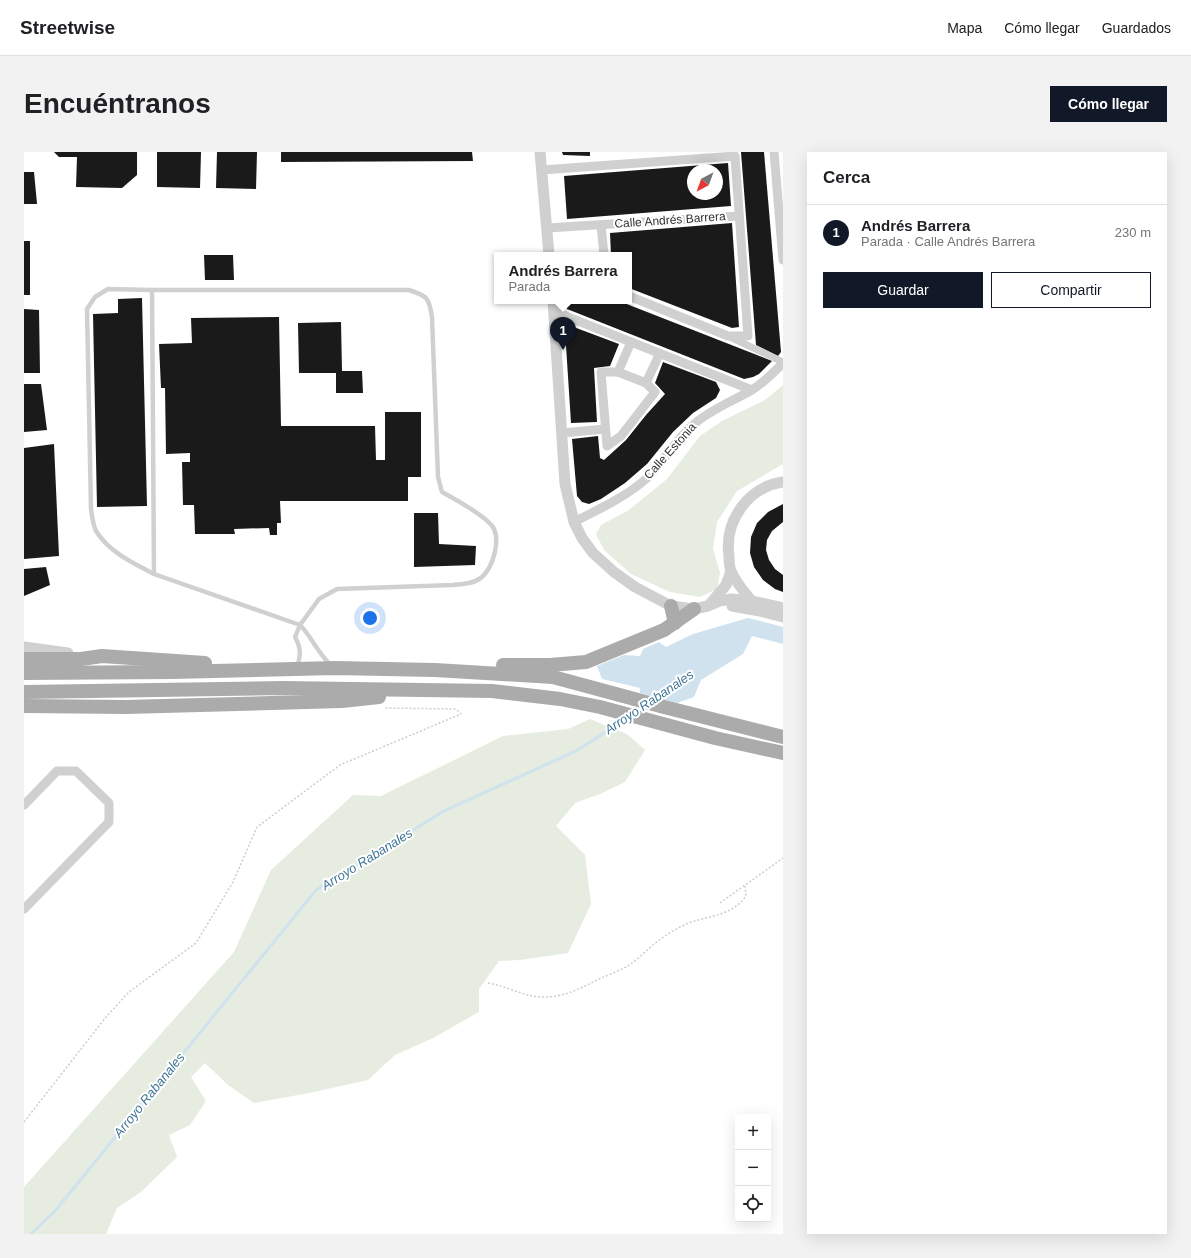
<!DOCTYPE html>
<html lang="es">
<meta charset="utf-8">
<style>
body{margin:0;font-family:Arial,sans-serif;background:#f2f2f2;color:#202124}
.controls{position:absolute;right:12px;bottom:12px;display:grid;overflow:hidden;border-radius:0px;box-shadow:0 4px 16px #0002}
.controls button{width:36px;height:36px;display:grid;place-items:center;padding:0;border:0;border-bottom:1px solid #e0e0e0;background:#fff;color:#202124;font:20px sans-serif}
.compass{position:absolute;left:663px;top:12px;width:36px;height:36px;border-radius:50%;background:#fff;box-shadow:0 4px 16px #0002;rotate:221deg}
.you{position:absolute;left:346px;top:466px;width:14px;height:14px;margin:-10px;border:3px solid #fff;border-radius:50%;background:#1a73e8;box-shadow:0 0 0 6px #1a73e833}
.badge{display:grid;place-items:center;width:26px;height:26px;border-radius:50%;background:#111827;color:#fff;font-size:13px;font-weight:700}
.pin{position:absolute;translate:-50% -33px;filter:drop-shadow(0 1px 2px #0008)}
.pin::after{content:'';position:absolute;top:21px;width:14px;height:12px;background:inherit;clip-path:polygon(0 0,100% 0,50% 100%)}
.popup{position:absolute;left:470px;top:100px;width:138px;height:52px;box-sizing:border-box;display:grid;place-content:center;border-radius:0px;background:#fff;filter:drop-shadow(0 1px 3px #0005);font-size:13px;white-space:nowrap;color:#757577}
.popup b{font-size:15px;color:#202124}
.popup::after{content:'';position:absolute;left:50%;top:100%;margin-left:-8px;border:8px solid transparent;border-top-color:#fff}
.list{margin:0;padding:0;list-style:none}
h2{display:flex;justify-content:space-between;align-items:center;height:52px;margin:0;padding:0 16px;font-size:17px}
h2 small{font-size:13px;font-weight:400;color:#757577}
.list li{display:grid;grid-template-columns:26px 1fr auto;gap:12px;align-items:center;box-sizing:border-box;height:56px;padding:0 16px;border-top:1px solid #e0e0e0}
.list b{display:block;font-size:15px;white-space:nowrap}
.list p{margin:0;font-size:13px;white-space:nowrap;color:#757577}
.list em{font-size:13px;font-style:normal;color:#757577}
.actions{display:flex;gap:8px;padding:12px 16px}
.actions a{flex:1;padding:9px 0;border:1px solid #111827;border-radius:0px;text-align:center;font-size:14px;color:#111827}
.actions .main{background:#111827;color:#fff}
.icon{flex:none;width:22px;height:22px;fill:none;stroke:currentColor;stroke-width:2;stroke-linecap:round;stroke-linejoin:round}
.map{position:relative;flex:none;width:759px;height:1082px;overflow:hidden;border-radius:0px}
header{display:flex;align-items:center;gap:24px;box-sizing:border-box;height:56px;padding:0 20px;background:#fff;border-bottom:1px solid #e0e0e0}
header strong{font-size:19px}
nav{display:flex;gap:22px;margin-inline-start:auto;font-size:14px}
.intro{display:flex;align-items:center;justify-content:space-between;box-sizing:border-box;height:96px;padding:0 24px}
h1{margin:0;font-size:28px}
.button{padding:10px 18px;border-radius:0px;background:#111827;color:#fff;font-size:14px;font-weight:700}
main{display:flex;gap:24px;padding:0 24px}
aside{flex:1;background:#fff;border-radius:0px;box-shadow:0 4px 16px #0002}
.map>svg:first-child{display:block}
.green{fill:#e6ecdf}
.water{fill:#cfe2ee}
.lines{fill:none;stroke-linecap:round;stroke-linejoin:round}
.stream{stroke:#cfe2ee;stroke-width:3}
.building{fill:#1a1a1a;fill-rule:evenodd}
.path{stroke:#cdcdcd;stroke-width:1.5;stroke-dasharray:2 2;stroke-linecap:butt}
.service{stroke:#d0d0d0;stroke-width:4.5}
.pedestrian{stroke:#d0d0d0;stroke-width:7}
.minor{stroke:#d0d0d0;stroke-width:9}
.tertiary{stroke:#d0d0d0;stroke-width:11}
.primary{stroke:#ababab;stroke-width:14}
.labels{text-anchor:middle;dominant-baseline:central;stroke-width:4;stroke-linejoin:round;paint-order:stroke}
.street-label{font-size:12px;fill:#333;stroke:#fff}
.water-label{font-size:13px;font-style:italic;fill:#3f7597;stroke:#fff}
</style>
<header>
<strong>Streetwise</strong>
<nav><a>Mapa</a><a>Cómo llegar</a><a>Guardados</a></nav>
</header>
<div class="intro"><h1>Encuéntranos</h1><a class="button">Cómo llegar</a></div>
<main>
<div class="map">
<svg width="759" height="1082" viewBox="0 0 759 1082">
<rect width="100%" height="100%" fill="#fff"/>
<g class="green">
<polygon points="759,233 759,312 713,339 693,370 689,396 696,421 693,437 676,445 646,440 607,422 580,398 572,382 577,373 605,358 643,327 676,284 698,269 741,248"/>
<polygon points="566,567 603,582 621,598 601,630 576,642 551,651 532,674 561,703 567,752 544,801 496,808 475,809 455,837 455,860 409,886 371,903 344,928 285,941 230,951 204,933 181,911 167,925 182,949 166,973 145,983 153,1005 117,1040 93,1056 82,1082 0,1082 0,1035 210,800 247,718 329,643 357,644 479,584 544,577"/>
</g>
<polygon class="water" points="724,466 759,475 759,492 728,484 719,502 677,528 670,545 653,551 616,541 616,536 578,527 573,514 600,503 616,504 619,497 635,490 642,495 669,482"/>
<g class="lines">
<polyline class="stream" points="7,1082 31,1059 292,738 420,659 552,599 602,567"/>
</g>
<g class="building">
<polygon points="30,0 113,0 113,23 98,36 52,35 53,5 35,5"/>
<polygon points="133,0 177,0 176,36 133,35"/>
<polygon points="193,0 233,0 232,37 192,36"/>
<polygon points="257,0 448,0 449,9 257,10"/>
<polygon points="538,0 566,0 566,4 539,3"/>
<polygon points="717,0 740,0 757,200 754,204 732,193"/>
<path d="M 704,11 L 707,54 L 543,67 L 540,24 ZM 669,18 L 693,18 L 693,42 L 669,42 Z"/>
<polygon points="0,20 10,20 13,52 0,52"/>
<polygon points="708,71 715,175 708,176 605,136 605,103 587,103 586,81"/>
<rect x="0" y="89" width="6" height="54"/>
<polygon points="180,103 209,103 210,128 181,128"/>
<polygon points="118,146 123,354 73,355 69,162 94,161 94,147"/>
<polygon points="538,149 595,149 748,209 735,222 729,225 720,227 543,157"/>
<polygon points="0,157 15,158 16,221 0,221"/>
<polygon points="255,165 257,274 351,274 352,308 361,308 361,260 397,260 397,325 384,325 384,349 256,349 257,371 253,371 253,383 246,383 245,376 210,377 211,382 171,382 170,353 159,353 158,310 166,310 166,301 142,302 141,236 137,236 135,192 168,191 167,166"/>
<polygon points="317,170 318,219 338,219 339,241 312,241 312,221 275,221 274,171"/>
<polygon points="547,174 595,192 586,214 570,216 573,270 547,271 541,178"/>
<polygon points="639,210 692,230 696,238 692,246 669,261 649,280 623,312 601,331 577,347 565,352 558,350 553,344 548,287 574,284 576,306 580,308 602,288 622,263 641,242 631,231"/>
<polygon points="0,232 17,232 23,278 0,280"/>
<polygon points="30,292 35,404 0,407 0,296"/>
<polygon points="759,352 759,370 748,379 743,388 742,398 745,408 751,417 759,423 759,440 751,437 739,428 730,415 726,401 727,385 733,371 744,360"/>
<polygon points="390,361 414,361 415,392 452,394 451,413 390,415"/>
<polygon points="22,415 26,433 0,444 0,417"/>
</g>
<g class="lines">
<g class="path">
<polyline points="696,751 759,706"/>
<path d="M 464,831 C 482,834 499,844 517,845 C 540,846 557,836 577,826 C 585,823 594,819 602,815 C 612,809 621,800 630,792 C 639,785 648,779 658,774 C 680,763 707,766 722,744 L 721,734"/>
<polyline points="0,970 82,865 105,840 172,791 209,730 233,675 316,613 437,562 432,557 361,556"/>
</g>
<g class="service">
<path d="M 128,138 L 385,138 C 403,144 405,145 408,165 L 414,325 L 418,340 C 429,346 465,366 470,377 C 476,390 469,415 458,425 C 450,432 438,432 429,433 L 313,437 L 295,447 L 276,473 C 288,485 294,502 307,513"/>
<path d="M 130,422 L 128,138 L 84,137 L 71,145 L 63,157 L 67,357 C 68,364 69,373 72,379 C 85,400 109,411 130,422 L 276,473 L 271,485 C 277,496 277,503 273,515"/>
</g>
<polyline class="pedestrian" points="706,185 759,210"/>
<g class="minor">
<polyline points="750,0 759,108"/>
<polyline points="518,18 711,4 724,184 704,184 605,144"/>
<polyline points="577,73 580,103"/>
<polyline points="523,76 715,64"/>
<polyline points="529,159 728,238"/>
<polyline points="607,190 594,220 577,220 583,294 597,284 631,240 622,231 636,201"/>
<polyline points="594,220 622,231"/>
<polyline points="538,281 581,277"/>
<path d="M 550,370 C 575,357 602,345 623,326 C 640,310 651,288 669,273 C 686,258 707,250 726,239 C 739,232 749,221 759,211"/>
<polyline points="0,653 33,619 52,619 85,651 85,670 0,757"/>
</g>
<g class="tertiary">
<polyline points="516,0 525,103"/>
<polyline points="529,149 541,332 550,370 558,386 569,401 590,420 611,435 647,454 670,457 684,454 696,449 707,447 728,449 759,456"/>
<polyline points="686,452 702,433 707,419"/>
<path d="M 730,452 C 722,442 712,431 707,419 C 705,414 705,409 705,404 C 700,369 724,335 759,330"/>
<polyline points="708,454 736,459 759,465"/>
<polyline points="0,495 44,501"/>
</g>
<g class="primary">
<polyline points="647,454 651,471"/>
<polyline points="0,507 57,507 78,504 181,511"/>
<polyline points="479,513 526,513 562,510 640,478 670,457"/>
<polyline points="0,521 148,520 311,516 411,518 529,525 640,555 759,585"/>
<polyline points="0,540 259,536 468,539 536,547 576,555 691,586 759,601"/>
<polyline points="0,554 102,555 318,549 355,545"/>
</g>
</g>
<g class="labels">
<g class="street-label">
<text transform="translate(646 68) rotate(-4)">Calle Andrés Barrera</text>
<text transform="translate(646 299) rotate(-48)">Calle Estonia</text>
</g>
<g class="water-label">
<text transform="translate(625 550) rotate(-34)">Arroyo Rabanales</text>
<text transform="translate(343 707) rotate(-32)">Arroyo Rabanales</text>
<text transform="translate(125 943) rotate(-51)">Arroyo Rabanales</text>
</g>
</g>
</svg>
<div class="controls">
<button>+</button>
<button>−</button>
<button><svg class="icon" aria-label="locate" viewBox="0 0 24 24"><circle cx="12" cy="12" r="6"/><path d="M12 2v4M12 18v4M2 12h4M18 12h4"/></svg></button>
</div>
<svg class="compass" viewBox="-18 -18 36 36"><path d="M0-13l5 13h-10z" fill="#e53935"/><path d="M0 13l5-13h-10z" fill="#757577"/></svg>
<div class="you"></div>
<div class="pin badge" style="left:539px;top:198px">1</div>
<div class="popup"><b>Andrés Barrera</b>Parada</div>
</div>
<aside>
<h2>Cerca<small></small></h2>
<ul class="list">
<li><span class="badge">1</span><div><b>Andrés Barrera</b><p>Parada · Calle Andrés Barrera</p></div><em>230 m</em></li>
</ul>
<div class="actions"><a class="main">Guardar</a><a>Compartir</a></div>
</aside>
</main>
